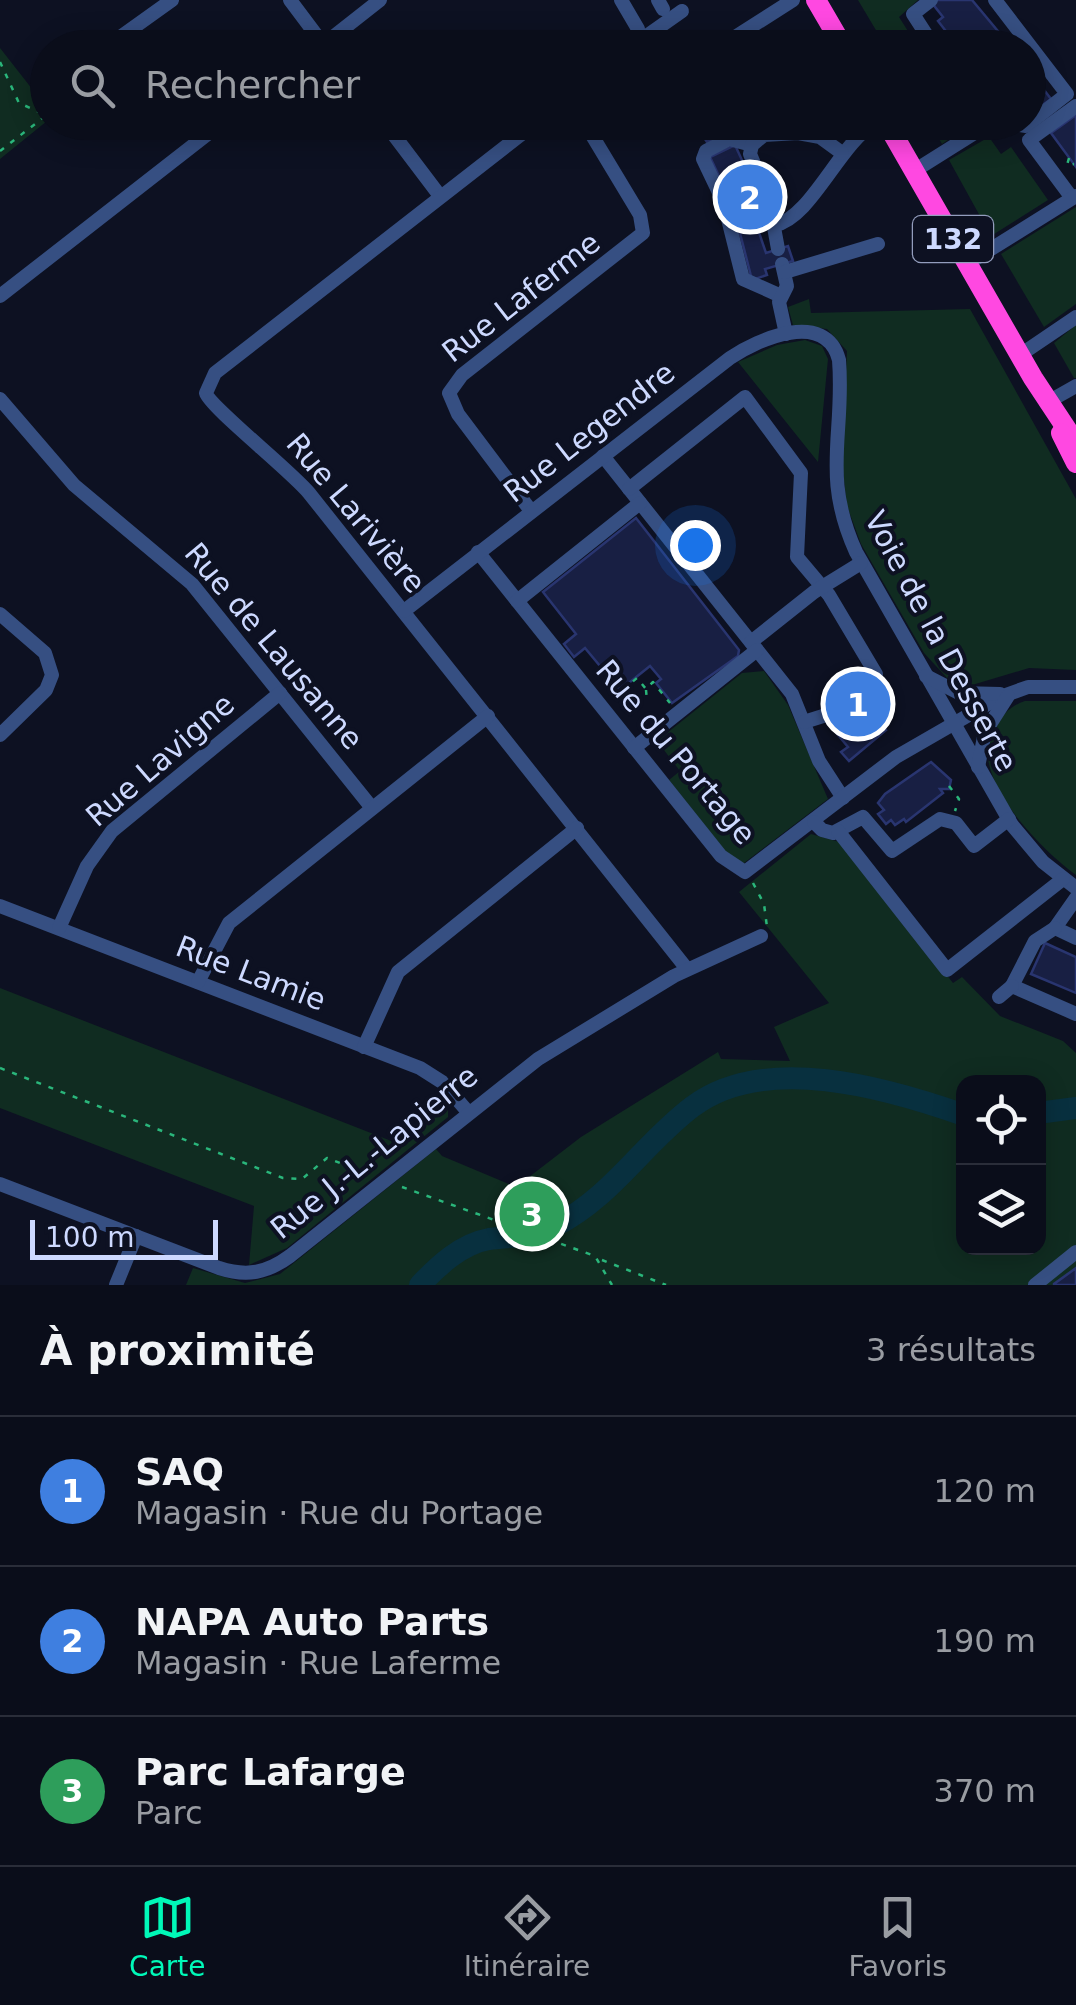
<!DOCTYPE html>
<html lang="fr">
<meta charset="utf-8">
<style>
body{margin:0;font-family:"DejaVu Sans",sans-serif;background:#181b27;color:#f1f3f6}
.controls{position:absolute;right:30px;bottom:30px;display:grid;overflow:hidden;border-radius:20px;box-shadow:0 5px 25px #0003}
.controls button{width:90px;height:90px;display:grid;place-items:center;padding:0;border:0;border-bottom:2px solid #2a2d39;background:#0a0d1a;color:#f1f3f6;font:50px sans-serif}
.scale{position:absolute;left:30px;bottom:25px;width:188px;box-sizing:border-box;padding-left:10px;border:5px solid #cdd9ff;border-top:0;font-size:28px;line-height:35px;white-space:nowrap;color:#cdd9ff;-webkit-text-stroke:8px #0d1122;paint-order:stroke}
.you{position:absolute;left:695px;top:545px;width:35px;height:35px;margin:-25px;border:8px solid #fff;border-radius:50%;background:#1a73e8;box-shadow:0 0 0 15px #1a73e833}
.badge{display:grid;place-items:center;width:65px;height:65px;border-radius:50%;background:#00f8b8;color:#fff;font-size:32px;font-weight:700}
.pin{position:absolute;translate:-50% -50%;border:5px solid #fff;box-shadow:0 2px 10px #0006}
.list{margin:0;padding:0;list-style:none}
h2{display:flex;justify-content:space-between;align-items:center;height:130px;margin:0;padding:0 40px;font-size:42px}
h2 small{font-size:32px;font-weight:400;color:#999ca2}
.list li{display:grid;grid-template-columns:65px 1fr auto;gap:30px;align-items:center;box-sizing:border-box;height:150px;padding:0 40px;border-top:2px solid #2a2d39}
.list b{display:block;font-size:38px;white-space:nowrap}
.list p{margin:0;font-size:32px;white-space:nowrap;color:#999ca2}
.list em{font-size:32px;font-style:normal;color:#999ca2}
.icon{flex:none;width:55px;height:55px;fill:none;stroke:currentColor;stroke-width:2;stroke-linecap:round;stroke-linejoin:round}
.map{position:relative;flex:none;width:1076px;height:1285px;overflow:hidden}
.search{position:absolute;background:#0a0d1a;box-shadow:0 5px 25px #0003;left:30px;right:30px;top:30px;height:110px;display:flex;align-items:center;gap:25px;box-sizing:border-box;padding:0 35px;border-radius:55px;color:#999ca2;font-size:38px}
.sheet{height:580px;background:#0a0d1a}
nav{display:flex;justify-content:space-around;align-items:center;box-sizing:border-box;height:140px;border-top:2px solid #2a2d39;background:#0a0d1a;font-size:28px;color:#999ca2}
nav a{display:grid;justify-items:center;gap:5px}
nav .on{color:#00f8b8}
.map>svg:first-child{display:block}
.green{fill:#102c21;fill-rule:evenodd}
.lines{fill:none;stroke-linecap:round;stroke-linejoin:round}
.river{stroke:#08303f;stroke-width:22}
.building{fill:#181f43;stroke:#293570;stroke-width:2.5}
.path{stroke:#2ab67b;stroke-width:2.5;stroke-dasharray:5 8;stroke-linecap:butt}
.minor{stroke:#364f82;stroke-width:14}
.highway{stroke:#ff48e1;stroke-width:20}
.labels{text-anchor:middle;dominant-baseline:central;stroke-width:8;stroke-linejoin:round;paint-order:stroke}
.shield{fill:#0d1122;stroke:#939dbd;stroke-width:2.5}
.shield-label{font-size:28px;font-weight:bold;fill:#cdd9ff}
.street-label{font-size:30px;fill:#cdd9ff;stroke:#0d1122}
</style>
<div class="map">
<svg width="1076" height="1285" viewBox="0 0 1076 1285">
<rect width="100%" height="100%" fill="#0d1122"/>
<g class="green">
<polygon points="858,0 918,0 899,17 918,47 886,47"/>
<polygon points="0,48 36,94 48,86 47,121 0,159"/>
<polygon points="930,123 972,123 942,144"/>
<polygon points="989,137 1001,154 1011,147 1048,200 991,236 949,160"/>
<polygon points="1076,207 1076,304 1044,327 1001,254"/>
<polygon points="809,299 811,313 970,309 1076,499 1076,670 1029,668 972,685 947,678 924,653 861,544 847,506 842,463 847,351 827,329 793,325 788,307"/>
<polygon points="1076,325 1076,378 1074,378 1054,343"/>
<polygon points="805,340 822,346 828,359 818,462 738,362 777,345"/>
<polygon points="764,671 788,705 828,799 744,863 730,857 669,780 680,771 657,741 742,673"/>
<path d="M 1025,701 L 1076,701 L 1076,875 C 1041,850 963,772 995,726 C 1004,714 1010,706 1025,701 Z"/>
<path d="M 811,834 L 843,843 L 953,983 L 962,977 L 1000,1016 L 1063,1041 L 1076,1053 L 1076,1285 L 186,1285 L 193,1268 L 245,1283 L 280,1274 L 436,1149 L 442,1156 L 516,1187 L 581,1137 L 718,1052 L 721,1059 L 790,1061 L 774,1027 L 829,1003 L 739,892 ZM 964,1082 L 1038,1082 L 1038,1248 L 964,1248 Z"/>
<polygon points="0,988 399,1144 448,1102 448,1117 287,1248 249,1265 254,1206 0,1108"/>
</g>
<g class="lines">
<g class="river">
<polyline points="1038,1113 1076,1108"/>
<path d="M 420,1285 C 438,1266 461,1244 489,1239 C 510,1236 536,1237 555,1226 C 612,1197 643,1144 692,1107 C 764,1052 887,1088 964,1115"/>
</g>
</g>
<g class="building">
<polygon points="937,0 972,0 1012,48 959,48 938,21 943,17 932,3"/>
<polygon points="1028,69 1051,99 1028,116"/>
<polygon points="1076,115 1076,167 1051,133"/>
<polygon points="704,122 723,122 728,129 707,142 697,127"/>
<polygon points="735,145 758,195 753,215 766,253 788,246 793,261 765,269 767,275 752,280 733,206 710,157"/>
<polygon points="636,518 739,650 738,656 672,703 656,683 661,679 650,666 620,690 585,648 574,657 564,644 576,634 543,592"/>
<polygon points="860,696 886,730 849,761 841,752 848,747 828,723"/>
<polygon points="931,762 951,780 949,789 940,789 943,793 906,822 904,819 895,825 891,820 886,824 878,814 884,810 878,803 885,794"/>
<polygon points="1045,943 1076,957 1076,993 1031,974"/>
<polygon points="1076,1268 1076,1285 1054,1285 1054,1284"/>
</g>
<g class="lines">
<g class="path">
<polyline points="949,35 947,40 954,41"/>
<polyline points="0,62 19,103 46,115"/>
<polyline points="0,151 48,114"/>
<polyline points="1069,158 1067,165 1074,164"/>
<polyline points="646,690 647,701"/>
<polyline points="613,698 637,678 646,689 653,682 670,703"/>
<polyline points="949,786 959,799 955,811"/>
<polyline points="753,883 764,904 767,927"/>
<polyline points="0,1068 283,1178 302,1179 327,1158 371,1175"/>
<polyline points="402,1187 595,1256 612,1285"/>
<polyline points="602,1260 666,1285"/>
</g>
<g class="minor">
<polyline points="290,0 326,48"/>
<polyline points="621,0 638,29"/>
<polyline points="658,0 663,9"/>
<polyline points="931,0 913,14 935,48"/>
<polyline points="995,0 1067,94 1026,126 1002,122"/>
<polyline points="105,48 172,0"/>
<polyline points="319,48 380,0"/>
<polyline points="646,48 648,35 682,11"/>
<polyline points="684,48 692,41 697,48"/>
<polyline points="718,48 793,0"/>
<polyline points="806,48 834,31"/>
<polyline points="384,122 440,196"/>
<path d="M 537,122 L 215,373 L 206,393 C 209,406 291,471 309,493 L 687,969"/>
<polyline points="685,127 693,122"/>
<polyline points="752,145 729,139 706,151 703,159 724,203 743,279 781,296"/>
<polyline points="914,171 992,122"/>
<polyline points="1072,198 1029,140 1076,106"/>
<path d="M 775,225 C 811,218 839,144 876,122"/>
<polyline points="778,249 769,200 750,154 752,145 764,135 798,133 820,137 842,153"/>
<polyline points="782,264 787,286 779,302 786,334"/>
<polyline points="967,264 1076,196"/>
<polyline points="785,272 878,244"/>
<polyline points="0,296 223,122"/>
<polyline points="1020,355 1076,317"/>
<polyline points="0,399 74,485 192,584 372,808"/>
<polyline points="1046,403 1076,386"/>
<polyline points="603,456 792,694 819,761 843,798"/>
<polyline points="629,489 745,397 801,473 797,557 829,595 876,674 823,716 804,722"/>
<polyline points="531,511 458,414 449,393 462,375 643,233 640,215 584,122"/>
<polyline points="478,552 721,856 745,872 896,757 1000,697 1028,687 1076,687"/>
<polyline points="517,601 640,503"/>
<path d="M 404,611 L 730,358 C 758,339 826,309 839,360 C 845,435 821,475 856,552 L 1012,825 L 1043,862 L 1076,888"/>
<polyline points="0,614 45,653 52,675 46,690 0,735"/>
<polyline points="751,642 814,592 861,563"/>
<polyline points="926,676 959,693 1000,694"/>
<polyline points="634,748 757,650"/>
<polyline points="978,767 985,732 1008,696"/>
<polyline points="814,822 822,830 833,833 863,817 892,851 940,819 956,823 974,846 1009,819"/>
<polyline points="838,831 947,970 1063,879"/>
<polyline points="1076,898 1055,928 1076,938"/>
<polyline points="0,906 420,1068 442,1082 468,1112"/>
<polyline points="59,928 87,866 112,831 280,693"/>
<polyline points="1055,928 1035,941 1012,986 1076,1014"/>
<polyline points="198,982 229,923 488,716"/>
<polyline points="999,997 1012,986"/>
<polyline points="364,1047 398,972 577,828"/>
<path d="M 0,1184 L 219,1268 C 247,1277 267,1273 290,1256 L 538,1059 L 674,976 L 761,936"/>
<polyline points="116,1285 136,1236"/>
<polyline points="1035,1285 1076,1252"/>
</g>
<g class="highway">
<polyline points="816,0 844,48"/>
<polyline points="886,122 1033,378 1076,443"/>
<polyline points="1061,433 1076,463"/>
</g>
</g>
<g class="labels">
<rect class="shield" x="913" y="216" width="80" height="46" rx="8"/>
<g class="shield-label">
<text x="953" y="239">132</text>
</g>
<g class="street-label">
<text transform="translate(521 297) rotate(-38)">Rue Laferme</text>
<text transform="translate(589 432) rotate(-38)">Rue Legendre</text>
<text transform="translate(356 513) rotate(50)">Rue Larivière</text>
<text transform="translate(941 641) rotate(62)">Voie de la Desserte</text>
<text transform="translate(274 646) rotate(50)">Rue de Lausanne</text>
<text transform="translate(676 752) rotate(50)">Rue du Portage</text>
<text transform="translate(160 760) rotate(-41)">Rue Lavigne</text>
<text transform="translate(251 973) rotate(21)">Rue Lamie</text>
<text transform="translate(374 1152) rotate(-39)">Rue J.-L.-Lapierre</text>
</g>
</g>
</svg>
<div class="controls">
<button><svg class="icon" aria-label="locate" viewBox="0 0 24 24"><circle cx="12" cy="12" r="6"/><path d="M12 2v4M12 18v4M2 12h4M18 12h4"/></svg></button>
<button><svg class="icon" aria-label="layers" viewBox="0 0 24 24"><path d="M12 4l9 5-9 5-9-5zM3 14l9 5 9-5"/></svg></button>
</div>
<div class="scale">100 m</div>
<div class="you"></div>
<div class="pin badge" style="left:858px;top:704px;background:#3f7fe0">1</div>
<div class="pin badge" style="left:750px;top:197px;background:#3f7fe0">2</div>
<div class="pin badge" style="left:532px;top:1214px;background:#2e9e5b">3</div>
<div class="search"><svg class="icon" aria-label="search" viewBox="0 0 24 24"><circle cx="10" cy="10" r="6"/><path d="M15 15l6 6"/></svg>Rechercher</div>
</div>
<section class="sheet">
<h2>À proximité<small>3 résultats</small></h2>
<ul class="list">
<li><span class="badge" style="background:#3f7fe0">1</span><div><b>SAQ</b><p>Magasin · Rue du Portage</p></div><em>120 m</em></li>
<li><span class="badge" style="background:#3f7fe0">2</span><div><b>NAPA Auto Parts</b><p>Magasin · Rue Laferme</p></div><em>190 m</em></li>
<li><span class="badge" style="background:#2e9e5b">3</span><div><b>Parc Lafarge</b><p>Parc</p></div><em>370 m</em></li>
</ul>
</section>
<nav>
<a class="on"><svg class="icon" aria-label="map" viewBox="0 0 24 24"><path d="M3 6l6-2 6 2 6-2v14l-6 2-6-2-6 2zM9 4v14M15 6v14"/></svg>Carte</a>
<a><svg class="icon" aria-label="directions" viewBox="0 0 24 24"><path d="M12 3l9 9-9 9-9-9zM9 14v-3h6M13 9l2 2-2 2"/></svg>Itinéraire</a>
<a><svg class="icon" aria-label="saved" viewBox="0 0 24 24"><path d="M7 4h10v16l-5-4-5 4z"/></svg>Favoris</a>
</nav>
